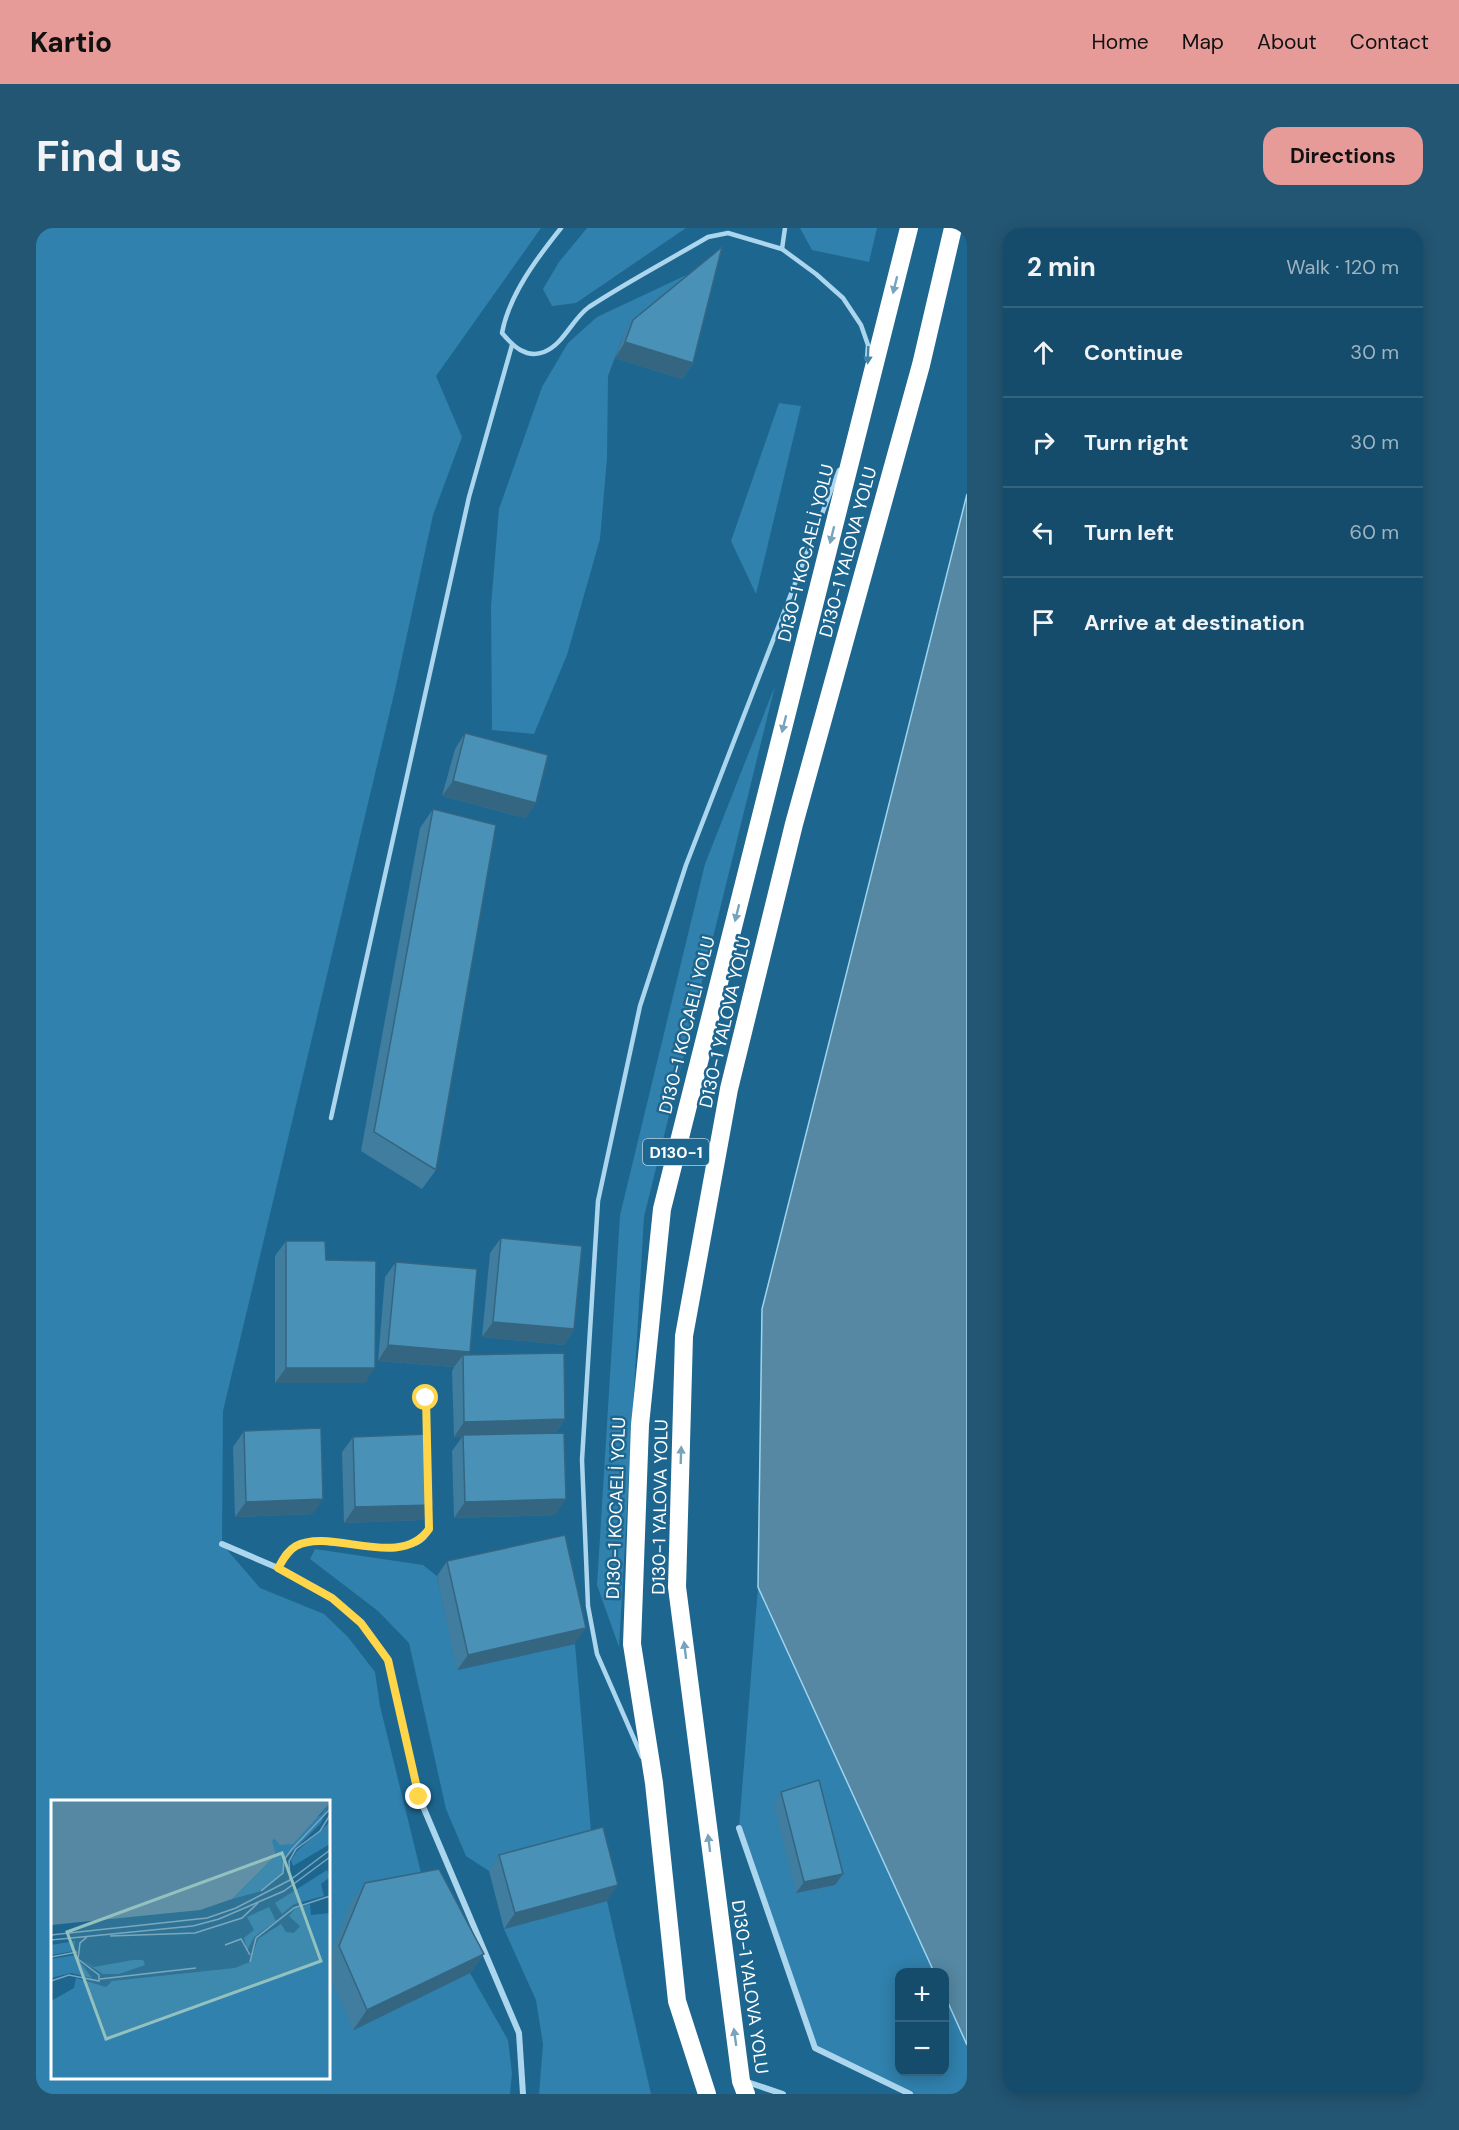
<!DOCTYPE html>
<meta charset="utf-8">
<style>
body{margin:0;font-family:"DM Sans",sans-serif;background:#235673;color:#f1f3f6}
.controls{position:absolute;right:18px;bottom:18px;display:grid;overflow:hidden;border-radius:12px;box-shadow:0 3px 15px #0003}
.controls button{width:54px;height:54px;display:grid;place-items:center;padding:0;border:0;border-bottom:2px solid #35637e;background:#164c6b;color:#f1f3f6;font:30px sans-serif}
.stop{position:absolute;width:18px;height:18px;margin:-14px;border:4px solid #ffd54a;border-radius:50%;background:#fff}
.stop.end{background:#ffd54a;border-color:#fff;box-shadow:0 2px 6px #0008}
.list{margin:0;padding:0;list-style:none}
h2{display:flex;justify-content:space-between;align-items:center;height:78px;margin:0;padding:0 24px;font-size:26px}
h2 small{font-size:20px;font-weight:400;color:#9eb4c1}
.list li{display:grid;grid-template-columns:39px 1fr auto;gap:18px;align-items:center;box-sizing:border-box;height:90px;padding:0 24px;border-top:2px solid #35637e}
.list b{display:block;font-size:22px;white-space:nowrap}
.list em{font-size:20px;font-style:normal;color:#9eb4c1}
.icon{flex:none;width:33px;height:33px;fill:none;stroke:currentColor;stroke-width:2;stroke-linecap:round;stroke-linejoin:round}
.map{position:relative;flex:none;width:931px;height:1866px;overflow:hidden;border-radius:18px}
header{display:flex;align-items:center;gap:36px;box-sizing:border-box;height:84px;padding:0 30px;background:#e69b98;color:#111}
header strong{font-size:28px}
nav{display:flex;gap:33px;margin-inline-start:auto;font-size:21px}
.intro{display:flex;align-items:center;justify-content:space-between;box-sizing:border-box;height:144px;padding:0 36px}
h1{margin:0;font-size:42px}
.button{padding:15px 27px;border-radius:18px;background:#e69b98;color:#111;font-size:21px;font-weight:700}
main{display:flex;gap:36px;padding:0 36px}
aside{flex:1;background:#164c6b;border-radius:18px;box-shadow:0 3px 15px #0003}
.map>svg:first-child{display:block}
.green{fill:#3081ad}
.water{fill:#5688a3;stroke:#9fd4ef;stroke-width:1.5}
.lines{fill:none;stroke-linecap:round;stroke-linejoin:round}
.lane{stroke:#acd6ed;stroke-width:4.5}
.street{stroke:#acd6ed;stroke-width:6}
.highway{stroke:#fff;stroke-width:18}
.wall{fill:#407d9e}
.shaded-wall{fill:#346681}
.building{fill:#4a91b8;stroke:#346681;stroke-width:1.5}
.oneway{fill:#77a3bc}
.oneway2{fill:#4182a6}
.route{stroke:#ffd54a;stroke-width:8}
.labels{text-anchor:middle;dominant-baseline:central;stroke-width:5;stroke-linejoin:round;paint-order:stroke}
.shield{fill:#1d668f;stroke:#bbd1dd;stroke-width:1.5}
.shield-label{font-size:16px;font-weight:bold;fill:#fff}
.street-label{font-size:18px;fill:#fff;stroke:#1d668f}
.inset-road{fill:none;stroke:#77a3bc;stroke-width:1.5}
.view{fill:#93c1be;fill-opacity:0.15;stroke:#93c1be;stroke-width:3}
.inset-edge{fill:none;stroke:#fff;stroke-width:3}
</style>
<header>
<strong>Kartio</strong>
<nav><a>Home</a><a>Map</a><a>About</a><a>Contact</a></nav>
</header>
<div class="intro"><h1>Find us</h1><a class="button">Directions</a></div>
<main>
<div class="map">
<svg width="931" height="1866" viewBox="0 0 931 1866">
<rect width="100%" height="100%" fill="#1d668f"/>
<g class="green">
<polygon points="0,0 505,0 400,148 426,209 397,287 359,462 187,1183 186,1316 224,1360 288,1386 312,1409 339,1444 344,1478 389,1661 293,1731 292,1574 16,1574 16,1850 292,1850 293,1745 318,1802 434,1745 472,1812 476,1845 474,1866 0,1866"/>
<polygon points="551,0 650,0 540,75 516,78 507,61 523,34"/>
<polygon points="764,0 841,0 833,34 776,22"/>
<polygon points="676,35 587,108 572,148 571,230 564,311 531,427 498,506 456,502 455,378 463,281 506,159 532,115 561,89"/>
<polygon points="743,175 765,178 720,366 695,313"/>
<polygon points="739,458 608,989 583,1419 561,1357 584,987 669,636"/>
<polygon points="279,1321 387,1337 401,1348 422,1442 539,1416 556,1615 453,1643 430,1628 410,1581 373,1415 342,1383 274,1331"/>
<polygon points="722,1359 898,1744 864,1744 864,1844 908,1844 909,1768 931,1817 931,1866 874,1866 779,1820 703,1600"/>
<polygon points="571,1673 615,1866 503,1866 507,1816 500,1772 468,1701"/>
</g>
<polygon class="water" points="931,266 931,1817 909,1768 908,1744 898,1744 722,1359 726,1081"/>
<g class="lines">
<g class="lane">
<path d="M 525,0 C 501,30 473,67 466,105 C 477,118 490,131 508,124 C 528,116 536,91 553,79 C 591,54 633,32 672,9 L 692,5 L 746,21 L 780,46 L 807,70 L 825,97 L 832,117 L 831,131"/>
<polyline points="746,21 749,0"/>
<polyline points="295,890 433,269 476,117"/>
<polyline points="390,1170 391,1209"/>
<path d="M 242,1340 C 247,1332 251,1324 259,1319 C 287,1302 382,1341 393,1301 C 395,1294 393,1284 393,1278"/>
<polyline points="606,1529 561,1426 552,1378 546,1232 562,973 604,778 650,637 803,242"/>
</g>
<g class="street">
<polyline points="186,1316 242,1340 296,1370 325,1395 352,1433 383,1569 483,1805 487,1866"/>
<polyline points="703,1600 779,1820 874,1866"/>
<polyline points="711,1854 747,1866"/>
</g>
<g class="highway">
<polyline points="671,1866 641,1773 618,1555 596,1416 604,1197 626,981 873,0"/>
<polyline points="710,1866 705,1853 641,1359 648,1108 693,861 758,596 885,137 917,0"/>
</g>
</g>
<g class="wall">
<polygon points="597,92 657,135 646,151 579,130 587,108"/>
<polygon points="429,505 500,575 489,590 406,568 419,521"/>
<polygon points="397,581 400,942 386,961 325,923 384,600"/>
<polygon points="465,1010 538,1101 528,1117 446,1109 454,1025"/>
<polygon points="250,1013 290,1032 329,1155 239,1155 239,1028"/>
<polygon points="360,1034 434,1124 432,1127 529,1191 519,1205 519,1287 418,1290 416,1223 426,1209 418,1209 416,1143 418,1139 342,1133 349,1049"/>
<polygon points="208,1203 277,1286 199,1289 197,1219"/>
<polygon points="317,1209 397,1277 386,1292 308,1295 306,1224"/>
<polygon points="411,1333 539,1416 421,1442 401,1348"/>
<polygon points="745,1564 807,1646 799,1657 760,1665 738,1575"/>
<polygon points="463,1627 571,1673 468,1701 453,1643"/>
<polygon points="329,1655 448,1726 434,1745 317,1802 292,1745 292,1731 315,1674"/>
</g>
<g class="shaded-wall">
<polygon points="589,114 657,135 646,151 579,130"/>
<polygon points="417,553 500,575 489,590 406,568"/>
<polygon points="457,1094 538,1101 528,1117 446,1109"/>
<polygon points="352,1117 434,1124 427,1134 427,1127 418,1139 342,1133"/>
<polygon points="250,1140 339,1140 329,1155 239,1155"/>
<polygon points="529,1191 518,1206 418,1209 428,1194"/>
<polygon points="287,1271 277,1286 199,1289 210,1274"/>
<polygon points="530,1271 519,1287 418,1290 429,1274"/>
<polygon points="397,1277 386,1292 308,1295 319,1279"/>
<polygon points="550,1400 539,1416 421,1442 432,1427"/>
<polygon points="807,1646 799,1657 760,1665 768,1654"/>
<polygon points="582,1657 571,1673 468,1701 479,1685"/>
<polygon points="448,1726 434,1745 317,1802 331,1782"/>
</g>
<g class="building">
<polygon points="686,19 657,135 589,114 597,92"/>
<polygon points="429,505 512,527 500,575 417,553"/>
<polygon points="397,581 460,597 400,942 338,904"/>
<polygon points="465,1010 546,1018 538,1101 457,1094"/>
<polygon points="250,1013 289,1013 290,1032 340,1033 339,1140 250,1140"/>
<polygon points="360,1034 441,1041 434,1124 352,1117"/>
<polygon points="528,1125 529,1191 428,1194 427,1127"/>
<polygon points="285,1200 287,1271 210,1274 208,1203"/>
<polygon points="528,1205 530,1271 429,1274 427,1207"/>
<polygon points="394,1206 397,1277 319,1279 317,1209"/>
<polygon points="529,1307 550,1400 432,1427 411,1333"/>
<polygon points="783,1552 807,1646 768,1654 745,1564"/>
<polygon points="567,1599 582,1657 479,1685 463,1627"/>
<polygon points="403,1641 448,1726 331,1782 303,1718 329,1655"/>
</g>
<defs><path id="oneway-solid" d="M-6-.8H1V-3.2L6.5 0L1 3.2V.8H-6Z" transform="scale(1.5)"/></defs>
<g class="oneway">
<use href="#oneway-solid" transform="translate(859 57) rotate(104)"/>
<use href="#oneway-solid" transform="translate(796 307) rotate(104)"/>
<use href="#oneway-solid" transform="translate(748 496) rotate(104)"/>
<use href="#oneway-solid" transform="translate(701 685) rotate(104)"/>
<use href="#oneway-solid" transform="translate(645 1227) rotate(-88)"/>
<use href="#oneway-solid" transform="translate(649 1422) rotate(-97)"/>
<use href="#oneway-solid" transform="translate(673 1615) rotate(-97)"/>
<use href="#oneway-solid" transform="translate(699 1809) rotate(-98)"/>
</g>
<use class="oneway2" href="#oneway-solid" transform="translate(832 127) rotate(92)"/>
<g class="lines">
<path class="route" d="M 383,1569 L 352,1432 L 325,1395 L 296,1370 L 242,1340 C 247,1332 251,1323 260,1318 C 295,1299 364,1343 393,1301 L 390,1170"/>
</g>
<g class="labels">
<rect class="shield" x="607" y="911" width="66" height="26" rx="4.5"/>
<g class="shield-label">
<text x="640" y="924">D130-1</text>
</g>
<g class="street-label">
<text transform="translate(812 324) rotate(-75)">D130-1 YALOVA YOLU</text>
<text transform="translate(770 325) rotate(-76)">D130-1 KOCAELİ YOLU</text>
<text transform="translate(689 794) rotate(-77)">D130-1 YALOVA YOLU</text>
<text transform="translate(651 797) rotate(-76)">D130-1 KOCAELİ YOLU</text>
<text transform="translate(624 1279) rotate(-89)">D130-1 YALOVA YOLU</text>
<text transform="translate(580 1280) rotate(-88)">D130-1 KOCAELİ YOLU</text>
<text transform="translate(714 1759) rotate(82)">D130-1 YALOVA YOLU</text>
</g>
</g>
<g transform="translate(15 1572)">
<rect width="279" height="279" fill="#1d668f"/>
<path d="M 279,3 L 270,23 L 233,60 L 232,73 L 210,91 L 181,99 L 225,55 L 220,41 L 270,15 ZM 279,22 L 279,44 L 242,66 L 240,60 L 246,51 ZM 276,70 L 279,77 L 270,84 L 273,96 L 243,104 L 231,114 L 224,103 ZM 259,104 L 260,115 L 279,113 L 279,279 L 0,279 L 0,201 L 23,188 L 25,178 L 55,187 L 61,181 L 184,168 L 199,162 L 207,139 L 230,124 L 235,132 L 243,133 L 249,126 L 238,116 L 244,109 ZM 218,107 L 225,121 L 203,137 L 196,151 L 193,138 L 203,130 L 196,117 ZM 24,141 L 23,151 L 0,155 L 0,145 ZM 24,155 L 41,178 L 20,173 L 0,178 L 0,159 ZM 31,160 L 43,167 L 82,160 L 92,160 L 94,165 L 68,174 L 52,174 Z" fill="#3081ad"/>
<path d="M 0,0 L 279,0 L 279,3 L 242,44 L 229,45 L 224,39 L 221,41 L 225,55 L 181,99 L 149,110 L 0,125 Z" fill="#5688a3"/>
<path class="inset-road" d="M 239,80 L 238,61 L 245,49 L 269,31 L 279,15M 210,91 L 232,73 L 233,60 L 241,49 L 279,9M 0,135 L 156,118 L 185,108 L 239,80 L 279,50M 59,136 L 144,133 L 191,118 L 207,103M 0,140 L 142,126 L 168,119 L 233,91 L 279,57M 174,145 L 190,139 L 199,155M 0,157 L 26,152M 199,162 L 205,138 L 243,108 L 279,96M 49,179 L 145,168M 0,181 L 18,175 L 48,181 L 48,175 L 27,159 L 29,143 L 36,137"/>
<path class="view" d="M 231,53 L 270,161 L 55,239 L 16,132 Z"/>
<rect width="279" height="279" class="inset-edge"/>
</g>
</svg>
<div class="controls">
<button>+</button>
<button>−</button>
</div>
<div class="stop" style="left:390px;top:1170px"></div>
<div class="stop end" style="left:383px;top:1569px"></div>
</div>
<aside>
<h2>2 min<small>Walk · 120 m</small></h2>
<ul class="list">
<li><svg class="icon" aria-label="ahead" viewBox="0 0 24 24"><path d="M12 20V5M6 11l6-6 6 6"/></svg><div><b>Continue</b></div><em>30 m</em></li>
<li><svg class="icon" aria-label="right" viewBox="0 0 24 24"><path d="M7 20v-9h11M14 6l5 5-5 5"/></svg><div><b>Turn right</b></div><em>30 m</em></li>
<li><svg class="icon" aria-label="left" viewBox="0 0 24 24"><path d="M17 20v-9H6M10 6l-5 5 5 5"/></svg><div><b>Turn left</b></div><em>60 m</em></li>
<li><svg class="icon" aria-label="arrive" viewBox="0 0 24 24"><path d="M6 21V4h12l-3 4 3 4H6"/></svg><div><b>Arrive at destination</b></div></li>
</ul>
</aside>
</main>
